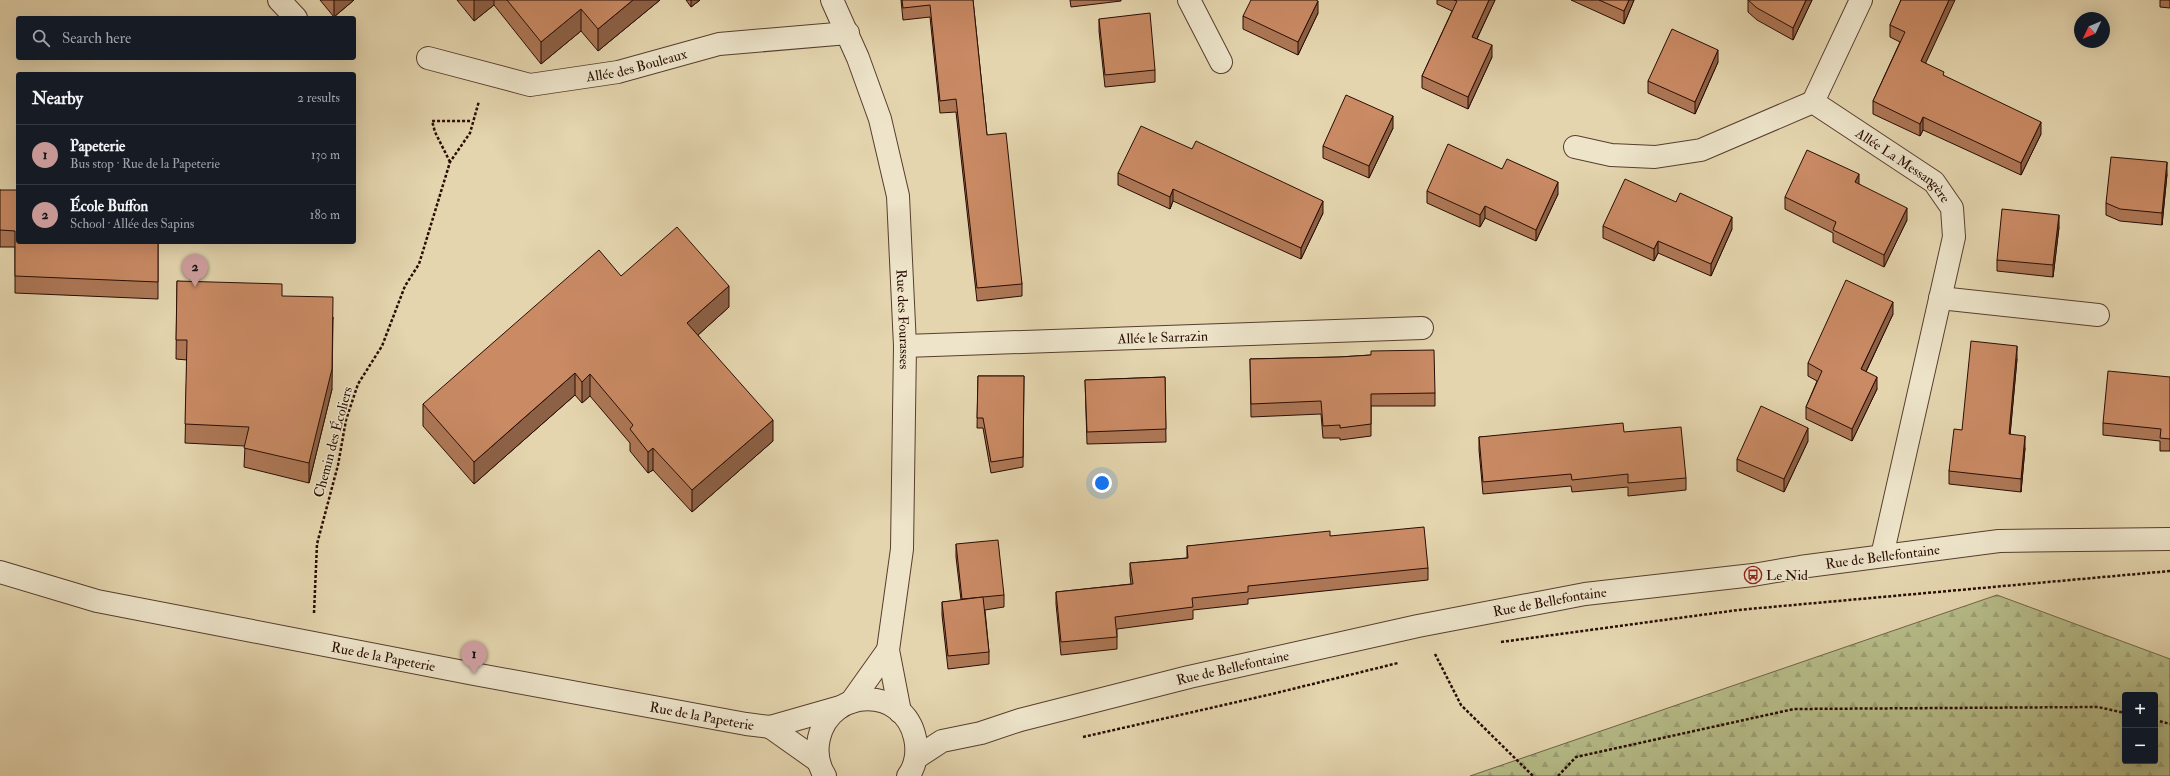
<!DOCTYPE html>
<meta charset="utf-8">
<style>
body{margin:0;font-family:"IM FELL Double Pica",serif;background:#20242c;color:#f1f3f6}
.controls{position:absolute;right:12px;bottom:12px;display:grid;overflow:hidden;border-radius:4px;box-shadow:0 4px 16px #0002}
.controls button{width:36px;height:36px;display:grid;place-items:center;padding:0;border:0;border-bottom:1px solid #363941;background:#171b24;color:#f1f3f6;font:20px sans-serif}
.compass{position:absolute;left:2074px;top:12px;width:36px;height:36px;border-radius:50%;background:#171b24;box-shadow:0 4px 16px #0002;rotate:226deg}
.you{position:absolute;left:1102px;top:483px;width:14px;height:14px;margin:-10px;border:3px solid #fff;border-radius:50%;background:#1a73e8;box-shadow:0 0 0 6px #1a73e833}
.badge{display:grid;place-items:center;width:26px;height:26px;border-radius:50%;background:#c59692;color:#111;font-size:13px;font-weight:700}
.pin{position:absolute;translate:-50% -33px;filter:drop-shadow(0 1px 2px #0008)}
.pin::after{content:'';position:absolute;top:21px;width:14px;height:12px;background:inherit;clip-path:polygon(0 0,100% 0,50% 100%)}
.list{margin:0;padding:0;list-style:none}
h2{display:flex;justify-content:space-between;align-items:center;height:52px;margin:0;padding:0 16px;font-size:17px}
h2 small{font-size:13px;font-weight:400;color:#9ea1a6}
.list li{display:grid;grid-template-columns:26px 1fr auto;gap:12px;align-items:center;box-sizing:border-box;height:60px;padding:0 16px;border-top:1px solid #363941}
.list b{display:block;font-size:15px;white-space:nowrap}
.list p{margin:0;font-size:13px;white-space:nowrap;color:#9ea1a6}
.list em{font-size:13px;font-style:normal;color:#9ea1a6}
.icon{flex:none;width:22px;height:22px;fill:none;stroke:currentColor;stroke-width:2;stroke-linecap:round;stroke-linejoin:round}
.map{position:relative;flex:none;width:2170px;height:776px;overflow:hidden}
.search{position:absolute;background:#171b24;box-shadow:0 4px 16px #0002;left:16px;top:16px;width:340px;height:44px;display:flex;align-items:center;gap:10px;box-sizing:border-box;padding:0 14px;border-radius:4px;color:#9ea1a6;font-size:15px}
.panel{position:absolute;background:#171b24;box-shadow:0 4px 16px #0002;left:16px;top:72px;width:340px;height:172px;border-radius:4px}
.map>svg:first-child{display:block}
.forest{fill:url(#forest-firs);stroke:#706446;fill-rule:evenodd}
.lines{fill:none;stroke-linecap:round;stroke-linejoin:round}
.minor-casing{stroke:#583e2e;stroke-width:24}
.tertiary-casing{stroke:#583e2e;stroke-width:24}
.path{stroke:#290c03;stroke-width:2.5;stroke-dasharray:3 2;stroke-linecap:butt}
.minor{stroke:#ede4ca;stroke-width:22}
.tertiary{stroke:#ede4ca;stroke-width:22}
.wall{fill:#ad7756;stroke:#290c03}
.shaded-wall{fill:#8d6146;stroke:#290c03}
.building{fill:#c98a64;stroke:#290c03}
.labels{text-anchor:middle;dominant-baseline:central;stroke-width:3;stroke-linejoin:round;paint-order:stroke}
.street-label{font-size:14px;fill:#290c03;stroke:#ede4ca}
.poi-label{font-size:14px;fill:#290c03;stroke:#ede4ca;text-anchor:start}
</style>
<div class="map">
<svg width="2170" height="776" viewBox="0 0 2170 776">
<defs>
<pattern id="forest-firs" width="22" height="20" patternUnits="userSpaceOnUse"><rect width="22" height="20" fill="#b6bd89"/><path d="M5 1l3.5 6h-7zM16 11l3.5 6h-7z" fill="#9ca175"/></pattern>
</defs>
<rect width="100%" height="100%" fill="#e4d5ae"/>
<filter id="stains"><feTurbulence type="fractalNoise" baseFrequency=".005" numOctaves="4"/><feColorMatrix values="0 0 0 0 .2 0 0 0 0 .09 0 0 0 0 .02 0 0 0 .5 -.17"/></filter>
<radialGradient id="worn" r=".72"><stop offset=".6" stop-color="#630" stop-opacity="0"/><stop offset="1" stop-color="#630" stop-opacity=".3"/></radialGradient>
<path class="forest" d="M 1997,595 L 2170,659 L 2170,776 L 1470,776 ZM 2125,695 L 2155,695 L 2155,761 L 2125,761 Z"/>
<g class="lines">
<defs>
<g id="minor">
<polyline points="279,0 296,18"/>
<path id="s1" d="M 832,0 L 858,58 L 880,119 L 898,196 L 905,346 L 902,549 L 888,650 L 900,712"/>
<polyline points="1189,0 1221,62"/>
<path id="s2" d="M 428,58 L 530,85 L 618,72 L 719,44 L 848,33"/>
<polyline points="1813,102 1861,0"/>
<path id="s3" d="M 1575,147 L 1611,155 L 1655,157 L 1701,150 L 1813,102 L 1934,182 L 1952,208 L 1954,237 L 1882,556"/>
<polyline points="1940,298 2098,315"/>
<path id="s4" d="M 905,346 L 1422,328"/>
<polyline points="851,702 888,650"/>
</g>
<g id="tertiary">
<path id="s5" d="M 0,572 L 97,601 L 474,674 L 746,724 L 770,727 L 840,707"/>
<polyline points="770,727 818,761"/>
<path id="s6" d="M 916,758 L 942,741 L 981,733 L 1020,720 L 1189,677 L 1418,626 L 1585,594 L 1753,575 L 1800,567 L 1999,541 L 2170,539"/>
<path d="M 825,776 C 818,765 816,751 819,738 C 831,687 904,686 915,738 C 918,751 916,766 908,776"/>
</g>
</defs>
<use href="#minor" class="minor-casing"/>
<use href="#tertiary" class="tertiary-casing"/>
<g class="path">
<polyline points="450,162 435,132 432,121 472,121"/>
<polyline points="314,613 317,544 338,465 346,420 358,384 382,346 405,286 419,264 450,162 470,133 479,101"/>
<polyline points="1501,642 1738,610 2170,571"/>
<polyline points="1435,654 1461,705 1533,776"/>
<polyline points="2155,720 2170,724"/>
<polyline points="1083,737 1272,694 1398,663"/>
<polyline points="1558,776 1576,757 1794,709 2098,707 2125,713"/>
</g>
<use href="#minor" class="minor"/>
<use href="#tertiary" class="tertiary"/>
</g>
<g class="wall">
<polygon points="320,0 354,0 334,17"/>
<polygon points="457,0 660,0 598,51 581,31 541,64 494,5 474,21"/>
<polygon points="686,0 700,0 691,7"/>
<polygon points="901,0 973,0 987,135 1022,284 1022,296 977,301 956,112 940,113 930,17 903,20"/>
<polygon points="1070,0 1121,0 1121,1 1071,7"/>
<polygon points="1437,0 1495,0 1477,39 1492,57 1468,109 1422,88 1422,76 1452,11 1437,4"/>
<polygon points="1571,0 1634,0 1624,24"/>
<polygon points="1748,0 1812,0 1793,40 1757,20 1748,12"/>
<polygon points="1901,0 1925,63 1944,76 2041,134 2021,175 1923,130 1920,136 1873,114 1873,101 1900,42 1890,37 1890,25"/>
<polygon points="2160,0 2170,0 2170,8 2160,7"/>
<polygon points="1318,13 1298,55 1243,29 1243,16"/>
<polygon points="1099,19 1155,70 1155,82 1105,87 1099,31"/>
<polygon points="1718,62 1695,114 1648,93 1648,81"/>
<polygon points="1393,128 1369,178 1323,158 1323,146"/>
<polygon points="1192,149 1323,213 1301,259 1173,201 1170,209 1118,185 1118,173"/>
<polygon points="1502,169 1558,194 1536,241 1485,218 1480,227 1427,203 1427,191"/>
<polygon points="2167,174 2162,225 2120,221 2106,215 2106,203"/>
<polygon points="1859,184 1907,220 1884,267 1833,242 1833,233 1785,209 1785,197"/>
<polygon points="0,190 158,242 158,299 15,293 15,247 0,247"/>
<polygon points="1603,226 1732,229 1711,276 1658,253 1654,261 1603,238"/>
<polygon points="2059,227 2053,277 1997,271 1997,260"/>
<polygon points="621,276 729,307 698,335 773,441 692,512 653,470 648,473 630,451 630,443 590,396 582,403 575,395 474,484 423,426 423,404"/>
<polygon points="177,281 282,296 332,389 309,483 244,467 245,446 185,443 187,360 176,359"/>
<polygon points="1893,314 1866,372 1877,389 1852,441 1806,419 1806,407 1817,381 1808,376 1808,363"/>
<polygon points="1371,355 1435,393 1435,406 1371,406 1371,436 1340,440 1340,438 1323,438 1321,414 1251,417 1250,359 1339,357"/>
<polygon points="2017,359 2010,434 2025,448 2021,492 1949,484 1949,471 1962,430"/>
<polygon points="978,376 1024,376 1023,467 991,473 983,428 977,428"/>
<polygon points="1165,377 1166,442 1087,444 1085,380"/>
<polygon points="2170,377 2170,451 2160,451 2160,441 2103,435 2103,423"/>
<polygon points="1624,432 1686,478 1686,490 1628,496 1628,487 1572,492 1571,486 1483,494 1479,450 1479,437"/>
<polygon points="1808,441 1784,492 1737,471 1737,459"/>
<polygon points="1330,536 1428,568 1428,580 1248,599 1248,604 1193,610 1193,619 1117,629 1117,649 1061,655 1056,604 1056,592 1131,584 1130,575 1130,563 1187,558 1187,546"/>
<polygon points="956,544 1004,595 1004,607 985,610 989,652 989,664 948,669 942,615 942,602 961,600 956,557"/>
</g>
<g class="shaded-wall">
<polygon points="334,0 354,0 334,17"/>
<polygon points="474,0 494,0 494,5 474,21"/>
<polygon points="633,0 660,0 598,51 598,29"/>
<polygon points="691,0 700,0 691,7"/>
<polygon points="1489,0 1495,0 1472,49 1472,37"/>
<polygon points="1629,0 1634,0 1624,24 1624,11"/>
<polygon points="1806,0 1812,0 1793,40 1793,28"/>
<polygon points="1949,0 1955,0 1921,73 1921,61"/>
<polygon points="1318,1 1318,13 1298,55 1298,42"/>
<polygon points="581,9 581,31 541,64 541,42"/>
<polygon points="1492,45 1492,57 1468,109 1468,97"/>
<polygon points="1718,50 1718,62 1695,114 1695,102"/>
<polygon points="1393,116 1393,128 1369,178 1369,166"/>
<polygon points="1923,117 1923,130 1920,136 1920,124"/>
<polygon points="2041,122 2041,134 2021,175 2021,163"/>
<polygon points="2167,162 2167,174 2162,225 2162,213"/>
<polygon points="1859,174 1859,186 1855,182"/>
<polygon points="1558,182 1558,194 1536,241 1536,230"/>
<polygon points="1173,189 1173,201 1170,209 1170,197"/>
<polygon points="1323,201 1323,213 1301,259 1301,248"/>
<polygon points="1485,206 1485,218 1480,227 1480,215"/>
<polygon points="1907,208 1907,220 1884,267 1884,255"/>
<polygon points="2059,215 2059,227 2053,277 2053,265"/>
<polygon points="1732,217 1732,229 1711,276 1711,264"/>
<polygon points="1658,241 1658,253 1654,261 1654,249"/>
<polygon points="729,286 729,307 687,345 687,323"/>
<polygon points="1893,302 1893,314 1861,382 1861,369"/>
<polygon points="333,317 332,389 309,483 309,463"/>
<polygon points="2017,346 2017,359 2009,447 2009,434"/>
<polygon points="575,373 575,395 474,484 474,462"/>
<polygon points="590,374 590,396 582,403 582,382"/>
<polygon points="1877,377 1877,389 1852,441 1852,429"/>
<polygon points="773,420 773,441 692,512 692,490"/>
<polygon points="1808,428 1808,441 1784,492 1784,479"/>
<polygon points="2025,436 2025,448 2021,492 2021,479"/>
<polygon points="653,448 653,470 648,473 648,452"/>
</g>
<g class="building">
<polygon points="507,0 633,0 598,29 581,9 541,42"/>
<polygon points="902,0 973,0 987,135 1006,133 1022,284 977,288 956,99 940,101 930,5 903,8"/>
<polygon points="1251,0 1316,0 1318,1 1298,42 1243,16"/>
<polygon points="1454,0 1489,0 1472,37 1492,45 1468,97 1422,76 1457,1"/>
<polygon points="1599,0 1629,0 1624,11"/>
<polygon points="1748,0 1806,0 1793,28 1757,8"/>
<polygon points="1901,0 1949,0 1921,61 1944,72 1943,75 2041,122 2021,163 1923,117 1920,124 1873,101 1905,32 1890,25"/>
<polygon points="1150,13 1155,70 1105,75 1099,19"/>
<polygon points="1672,29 1718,50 1695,102 1648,81"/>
<polygon points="1346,95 1393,116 1369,166 1323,146"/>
<polygon points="1141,126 1192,149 1196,141 1323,201 1301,248 1173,189 1170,197 1118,173"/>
<polygon points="1448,144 1502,169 1507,159 1558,182 1536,230 1485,206 1480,215 1427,191"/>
<polygon points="1807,150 1859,174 1855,182 1907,208 1884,255 1833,230 1836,222 1785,197"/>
<polygon points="2111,157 2167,162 2162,213 2120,209 2106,203"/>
<polygon points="1625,179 1676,202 1680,193 1732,217 1711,264 1658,241 1654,249 1603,226"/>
<polygon points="0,190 18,190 18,242 158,242 158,282 15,276 15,231 0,230"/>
<polygon points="2002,209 2059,215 2053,265 1997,260"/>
<polygon points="677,227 729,286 687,323 773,420 692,490 653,448 648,452 630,429 633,425 590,374 582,382 575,373 474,462 423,404 599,250 621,276"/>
<polygon points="1846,280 1893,302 1861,369 1877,377 1852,429 1806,407 1822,371 1808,363"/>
<polygon points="177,281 282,284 282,296 333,297 332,369 309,463 244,448 249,427 185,424 187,340 176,340"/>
<polygon points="1971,341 2017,346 2009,434 2025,436 2021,479 1949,471 1954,429 1962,430"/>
<polygon points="1434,350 1435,393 1371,394 1371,424 1340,428 1340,425 1323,426 1321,401 1251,404 1250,359 1339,357 1371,355 1371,351"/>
<polygon points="2108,371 2170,377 2170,439 2160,438 2161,429 2103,423"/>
<polygon points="978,376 1024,376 1023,457 991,462 983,418 977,418"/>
<polygon points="1165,377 1166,429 1087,432 1085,380"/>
<polygon points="1761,406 1808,428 1784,479 1737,459"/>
<polygon points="1623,423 1624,432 1681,427 1686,478 1628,483 1628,474 1572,480 1571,474 1483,482 1479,437"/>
<polygon points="1424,527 1428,568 1248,586 1248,592 1192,598 1193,607 1115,617 1117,637 1061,642 1056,592 1133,584 1130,563 1188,558 1187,546 1330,531 1330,536"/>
<polygon points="998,540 1004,595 962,599 956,544"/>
<polygon points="983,597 989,652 948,656 942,602"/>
</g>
<defs>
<symbol id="bus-ring" viewBox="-11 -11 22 22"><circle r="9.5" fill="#ede4ca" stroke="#8f2418" stroke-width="1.5"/><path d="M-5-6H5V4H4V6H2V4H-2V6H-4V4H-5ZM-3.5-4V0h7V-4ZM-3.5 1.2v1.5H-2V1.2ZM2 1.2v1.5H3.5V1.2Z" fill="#8f2418"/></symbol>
</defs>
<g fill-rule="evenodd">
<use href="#bus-ring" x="1743" y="565" width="20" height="20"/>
</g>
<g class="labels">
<g class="street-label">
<text stroke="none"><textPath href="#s2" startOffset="214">Allée des Bouleaux</textPath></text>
<text stroke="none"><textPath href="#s3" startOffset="360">Allée La Messangère</textPath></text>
<text stroke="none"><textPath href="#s1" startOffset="331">Rue des Fourasses</textPath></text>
<text stroke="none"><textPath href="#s4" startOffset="258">Allée le Sarrazin</textPath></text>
<text transform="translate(333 442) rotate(-75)">Chemin des Écoliers</text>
<text stroke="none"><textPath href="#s6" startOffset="991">Rue de Bellefontaine</textPath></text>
<text stroke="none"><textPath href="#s6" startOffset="655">Rue de Bellefontaine</textPath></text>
<text stroke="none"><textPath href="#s5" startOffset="393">Rue de la Papeterie</textPath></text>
<text stroke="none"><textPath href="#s6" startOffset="331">Rue de Bellefontaine</textPath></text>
<text stroke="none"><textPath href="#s5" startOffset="717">Rue de la Papeterie</textPath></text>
</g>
<g class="poi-label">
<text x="1766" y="575">Le Nid</text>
</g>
</g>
<rect width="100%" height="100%" filter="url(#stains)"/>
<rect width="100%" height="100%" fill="url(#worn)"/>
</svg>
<div class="controls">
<button>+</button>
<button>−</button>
</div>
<svg class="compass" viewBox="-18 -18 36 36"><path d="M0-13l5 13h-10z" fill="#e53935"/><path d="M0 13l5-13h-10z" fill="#9ea1a6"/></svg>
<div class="you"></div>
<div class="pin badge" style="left:474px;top:674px">1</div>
<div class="pin badge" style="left:195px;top:287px">2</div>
<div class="search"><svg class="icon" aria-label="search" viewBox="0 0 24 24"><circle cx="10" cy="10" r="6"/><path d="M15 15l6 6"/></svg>Search here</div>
<section class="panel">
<h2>Nearby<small>2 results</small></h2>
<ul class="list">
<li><span class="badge">1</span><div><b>Papeterie</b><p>Bus stop · Rue de la Papeterie</p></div><em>130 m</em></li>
<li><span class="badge">2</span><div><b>École Buffon</b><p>School · Allée des Sapins</p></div><em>180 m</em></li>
</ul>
</section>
</div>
